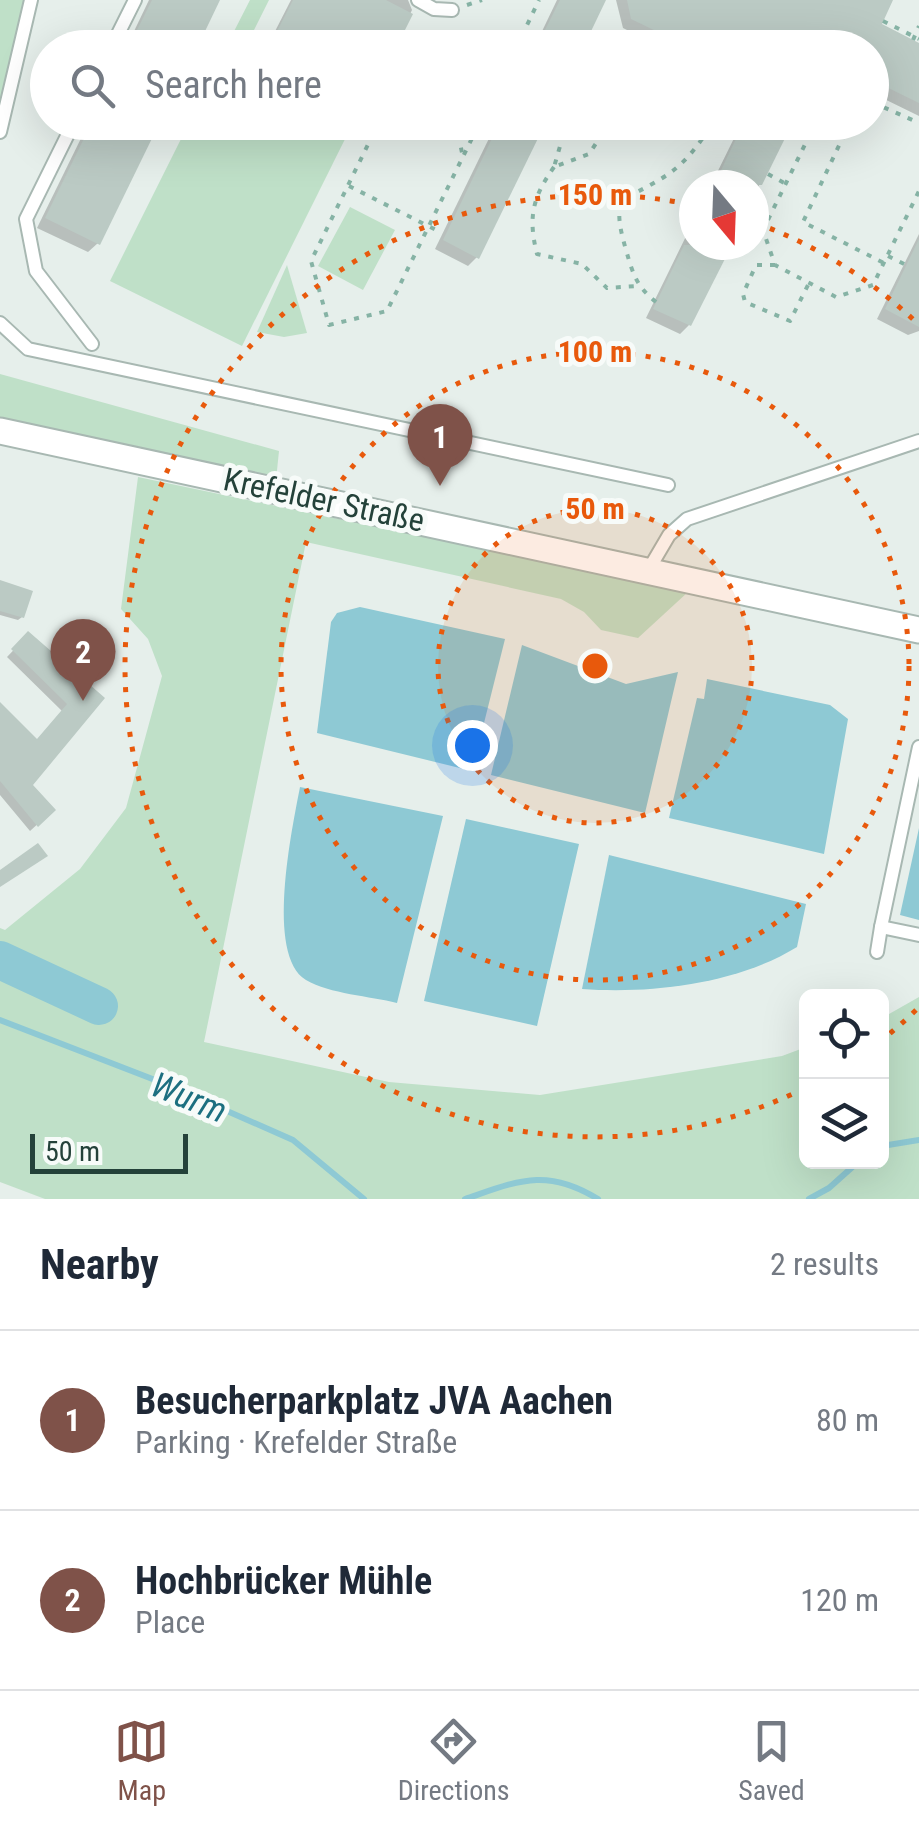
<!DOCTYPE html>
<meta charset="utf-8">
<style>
body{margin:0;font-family:"Roboto Condensed",sans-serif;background:#f6f6f7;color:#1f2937}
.controls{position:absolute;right:30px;bottom:30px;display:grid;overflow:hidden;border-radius:15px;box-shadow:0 10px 40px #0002}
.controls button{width:90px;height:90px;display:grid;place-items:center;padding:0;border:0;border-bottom:2px solid #e0e1e3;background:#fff;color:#1f2937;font:50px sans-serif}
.compass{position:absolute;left:679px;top:170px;width:90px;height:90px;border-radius:50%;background:#fff;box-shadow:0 10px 40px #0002;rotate:161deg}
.scale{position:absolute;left:30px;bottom:25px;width:158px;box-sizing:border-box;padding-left:10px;border:5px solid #24423a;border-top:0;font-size:28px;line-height:35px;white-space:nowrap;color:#24423a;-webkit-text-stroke:8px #f7fbf9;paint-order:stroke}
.you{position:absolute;left:472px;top:745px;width:35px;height:35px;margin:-25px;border:8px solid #fff;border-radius:50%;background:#1a73e8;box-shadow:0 0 0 15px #1a73e833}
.badge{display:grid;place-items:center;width:65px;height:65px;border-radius:50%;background:#7f5249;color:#fff;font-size:32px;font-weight:700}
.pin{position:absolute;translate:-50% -82px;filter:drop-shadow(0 2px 5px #0008)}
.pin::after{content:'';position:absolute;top:52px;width:35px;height:30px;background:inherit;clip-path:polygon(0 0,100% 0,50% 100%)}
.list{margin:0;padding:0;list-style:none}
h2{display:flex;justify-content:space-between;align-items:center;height:130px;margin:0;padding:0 40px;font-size:42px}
h2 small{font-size:32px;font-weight:400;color:#747a83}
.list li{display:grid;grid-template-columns:65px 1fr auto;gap:30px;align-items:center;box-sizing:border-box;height:180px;padding:0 40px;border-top:2px solid #e0e1e3}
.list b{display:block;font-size:38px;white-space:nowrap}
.list p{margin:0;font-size:32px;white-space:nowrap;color:#747a83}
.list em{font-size:32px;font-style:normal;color:#747a83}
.icon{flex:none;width:55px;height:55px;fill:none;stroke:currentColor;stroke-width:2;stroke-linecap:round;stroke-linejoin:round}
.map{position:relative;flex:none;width:919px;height:1199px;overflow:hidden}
.search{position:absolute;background:#fff;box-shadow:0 10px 40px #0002;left:30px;right:30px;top:30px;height:110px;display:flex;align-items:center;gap:25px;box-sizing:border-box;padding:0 35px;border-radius:55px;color:#747a83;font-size:38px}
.sheet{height:490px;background:#fff}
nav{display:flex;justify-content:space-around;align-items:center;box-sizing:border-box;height:140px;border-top:2px solid #e0e1e3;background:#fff;font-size:28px;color:#747a83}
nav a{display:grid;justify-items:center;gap:5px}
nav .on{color:#7f5249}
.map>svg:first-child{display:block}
.green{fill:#bfe0c8}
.water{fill:#8ec9d4}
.shadow{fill:#0003}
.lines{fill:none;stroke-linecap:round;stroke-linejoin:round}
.stream{stroke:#8ec9d4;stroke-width:6}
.river{stroke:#8ec9d4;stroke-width:38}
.building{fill:#bbcac4}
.lane-casing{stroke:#a8b8b2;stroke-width:16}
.street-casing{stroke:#a8b8b2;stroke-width:29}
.path{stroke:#86b3a5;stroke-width:4;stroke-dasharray:5 8;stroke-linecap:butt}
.lane{stroke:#fff;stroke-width:12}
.street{stroke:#fff;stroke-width:25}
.ring{fill:none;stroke:#e8590c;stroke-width:5;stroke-dasharray:5 10}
.labels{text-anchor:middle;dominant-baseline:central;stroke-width:10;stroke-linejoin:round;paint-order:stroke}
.street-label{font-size:32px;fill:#24423a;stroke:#f7fbf9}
.water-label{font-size:35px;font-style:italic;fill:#1c6f80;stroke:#f7fbf9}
.centre{fill:#e8590c;stroke:#f7fbf9;stroke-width:5}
.ring-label{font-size:30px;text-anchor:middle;font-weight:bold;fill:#e8590c;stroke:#f7fbf9;stroke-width:10;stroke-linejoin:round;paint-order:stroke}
</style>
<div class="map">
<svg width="919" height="1199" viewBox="0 0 919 1199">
<rect width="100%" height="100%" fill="#e6efeb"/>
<g class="green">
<polygon points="0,0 27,0 0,101"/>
<polygon points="250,0 269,0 252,34 277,47 226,47"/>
<polygon points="189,123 353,123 242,346 110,281"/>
<polygon points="350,207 395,230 363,290 318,266"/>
<polygon points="287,265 307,333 284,337 257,332"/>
<polygon points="0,374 279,451 276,480 0,418"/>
<polygon points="138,477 688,592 638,638 601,630 584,612 561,599 306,542 204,1042 389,1082 540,1095 782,1056 806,1047 806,1162 882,1162 882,1018 919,997 919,1199 45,1199 0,1182 0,928 5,930 80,869 126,808 162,676 148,639 121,609"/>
</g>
<g class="water">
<polygon points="360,607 505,639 472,771 317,733 331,622 337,613"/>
<polygon points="522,645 626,684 678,672 645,813 491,775"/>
<polygon points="707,679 830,705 848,719 824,854 669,818 697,698 704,699"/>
<path d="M 300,787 L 443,816 L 397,1003 C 370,996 330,994 306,980 C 265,955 292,829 300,787 Z"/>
<polygon points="466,819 579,844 537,1026 424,1001"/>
<polygon points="919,828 919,920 900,915"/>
<path d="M 609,855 L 806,904 L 797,947 C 737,984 651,994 582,989 Z"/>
</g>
<g class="shadow">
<polygon points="149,0 217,0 194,48 126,48"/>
<polygon points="291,0 408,0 412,10 394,48 267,47"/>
<polygon points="557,0 603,0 580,48 534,48"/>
<polygon points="616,0 890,0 878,26 919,46 919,116 872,93 872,48 663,48 623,28"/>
<polygon points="89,122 157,122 98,243 88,252 37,228"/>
<polygon points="497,122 543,122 477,257 468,266 435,249"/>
<polygon points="742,122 791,122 754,195 754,185 711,185"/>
<polygon points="694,220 694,245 729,245 689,325 680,334 646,318"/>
<polygon points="919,234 919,331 908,335 877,319"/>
<polygon points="0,584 22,617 18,620 0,615"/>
<polygon points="29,634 101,698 29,785 53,810 30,831 0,795 0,706 37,742 62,711 7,657"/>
</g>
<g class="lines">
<g class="stream">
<polyline points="0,1020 168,1085 293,1140 364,1199"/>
<polyline points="882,1146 919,1140"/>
<path d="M 465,1199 C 518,1181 546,1167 598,1199"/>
<polyline points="809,1199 829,1188 858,1162"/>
</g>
<polyline class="river" points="0,960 99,1006"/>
</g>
<g class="building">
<polygon points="152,0 220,0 197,48 128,48"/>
<polygon points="293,0 386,0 413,14 396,48 295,48 274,37"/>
<polygon points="560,0 606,0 583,48 536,48"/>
<polygon points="627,0 893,0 882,24 919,43 919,103 872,80 872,48 691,48 631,19"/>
<polygon points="92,122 160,122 100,245 45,218"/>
<polygon points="500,122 546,122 479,259 443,240"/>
<polygon points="744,122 793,122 762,185 714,185"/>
<polygon points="919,239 919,327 885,309"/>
<polygon points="684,245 732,245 691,326 653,309"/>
<polygon points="0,580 33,591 24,618 0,611"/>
<polygon points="28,631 105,698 33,785 56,810 38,827 0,781 0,702 37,739 67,704 11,649"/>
<polygon points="38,843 48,856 0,887 0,870"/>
</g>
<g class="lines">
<defs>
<g id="lane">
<polyline points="418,0 434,9 452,10"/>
<polyline points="111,48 135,0"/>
<polyline points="74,122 26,219 36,271 92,344"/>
<polyline points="0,132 31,0"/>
<polyline points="0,323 28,349 668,485"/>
<polyline points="649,569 669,535 687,519 919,441"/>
<polyline points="919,747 881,927 919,935"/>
<polyline points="877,952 881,927"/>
</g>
<polyline id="street" points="0,431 919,630"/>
</defs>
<use href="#lane" class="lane-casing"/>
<use href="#street" class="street-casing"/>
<g class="path">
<polyline points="467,5 482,0"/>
<polyline points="883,21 919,39"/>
<polyline points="913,40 919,26"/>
<polyline points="486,46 522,35"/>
<polyline points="516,48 539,0"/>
<polyline points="872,102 919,123"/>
<polyline points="379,122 311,261 329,325 387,311 480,122"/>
<polyline points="456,122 463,158"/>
<polyline points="567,122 554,167 589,154 610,122"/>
<polyline points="816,122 763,230 775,265 836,297 873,285 919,191"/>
<polyline points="850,122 803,222 884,263"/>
<path d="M 554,167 C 532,198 528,218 537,254 L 582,264 L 607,288 L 636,286"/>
<polyline points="768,174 786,184"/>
<polyline points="349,186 438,231"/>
<polyline points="888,256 906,265"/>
<polyline points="775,265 756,265 743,294 745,302 790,321 809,283"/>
<path d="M 656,302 C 636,286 633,274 626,250 C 609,191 625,203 667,175 C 688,161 700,142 714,122"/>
</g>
<use href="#lane" class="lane"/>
<use href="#street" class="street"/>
</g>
<circle cx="595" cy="666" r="157" fill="#e8590c" fill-opacity=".12"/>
<g class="ring">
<circle cx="595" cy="666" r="157"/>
<circle cx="595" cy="666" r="314"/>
<path d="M916 1010A471 471 0 0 1 882 1040M805 1088A471 471 0 1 1 693 205M756 223A471 471 0 0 1 916 322"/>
</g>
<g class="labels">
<g class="street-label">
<text transform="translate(324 500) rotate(12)">Krefelder Straße</text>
</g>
<g class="water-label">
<text transform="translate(189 1098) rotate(22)">Wurm</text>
</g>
</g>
<circle cx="595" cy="666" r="15" class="centre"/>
<g class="ring-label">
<text x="595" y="205">150 m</text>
<text x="595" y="362">100 m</text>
<text x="595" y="519">50 m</text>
</g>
</svg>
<div class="controls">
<button><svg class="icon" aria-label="locate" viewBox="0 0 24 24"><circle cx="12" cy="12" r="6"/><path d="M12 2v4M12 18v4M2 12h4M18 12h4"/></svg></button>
<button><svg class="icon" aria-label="layers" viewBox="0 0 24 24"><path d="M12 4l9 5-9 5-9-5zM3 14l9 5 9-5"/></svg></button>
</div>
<svg class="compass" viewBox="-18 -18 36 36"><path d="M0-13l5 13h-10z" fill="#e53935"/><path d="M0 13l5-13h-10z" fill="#747a83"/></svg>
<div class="scale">50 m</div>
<div class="you"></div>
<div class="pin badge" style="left:440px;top:486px">1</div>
<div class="pin badge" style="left:83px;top:701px">2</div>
<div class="search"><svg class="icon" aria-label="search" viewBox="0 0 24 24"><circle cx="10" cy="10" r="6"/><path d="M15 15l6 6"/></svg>Search here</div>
</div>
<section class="sheet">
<h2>Nearby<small>2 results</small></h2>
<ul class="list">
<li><span class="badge">1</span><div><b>Besucherparkplatz JVA Aachen</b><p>Parking · Krefelder Straße</p></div><em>80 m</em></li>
<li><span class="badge">2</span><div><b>Hochbrücker Mühle</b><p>Place</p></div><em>120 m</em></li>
</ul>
</section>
<nav>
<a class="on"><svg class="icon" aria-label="map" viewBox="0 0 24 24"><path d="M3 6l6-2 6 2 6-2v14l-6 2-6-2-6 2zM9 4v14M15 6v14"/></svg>Map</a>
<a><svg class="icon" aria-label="directions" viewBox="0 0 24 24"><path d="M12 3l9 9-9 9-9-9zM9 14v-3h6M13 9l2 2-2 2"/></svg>Directions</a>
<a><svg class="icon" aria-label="saved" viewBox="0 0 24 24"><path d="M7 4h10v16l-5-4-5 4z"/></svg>Saved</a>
</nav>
